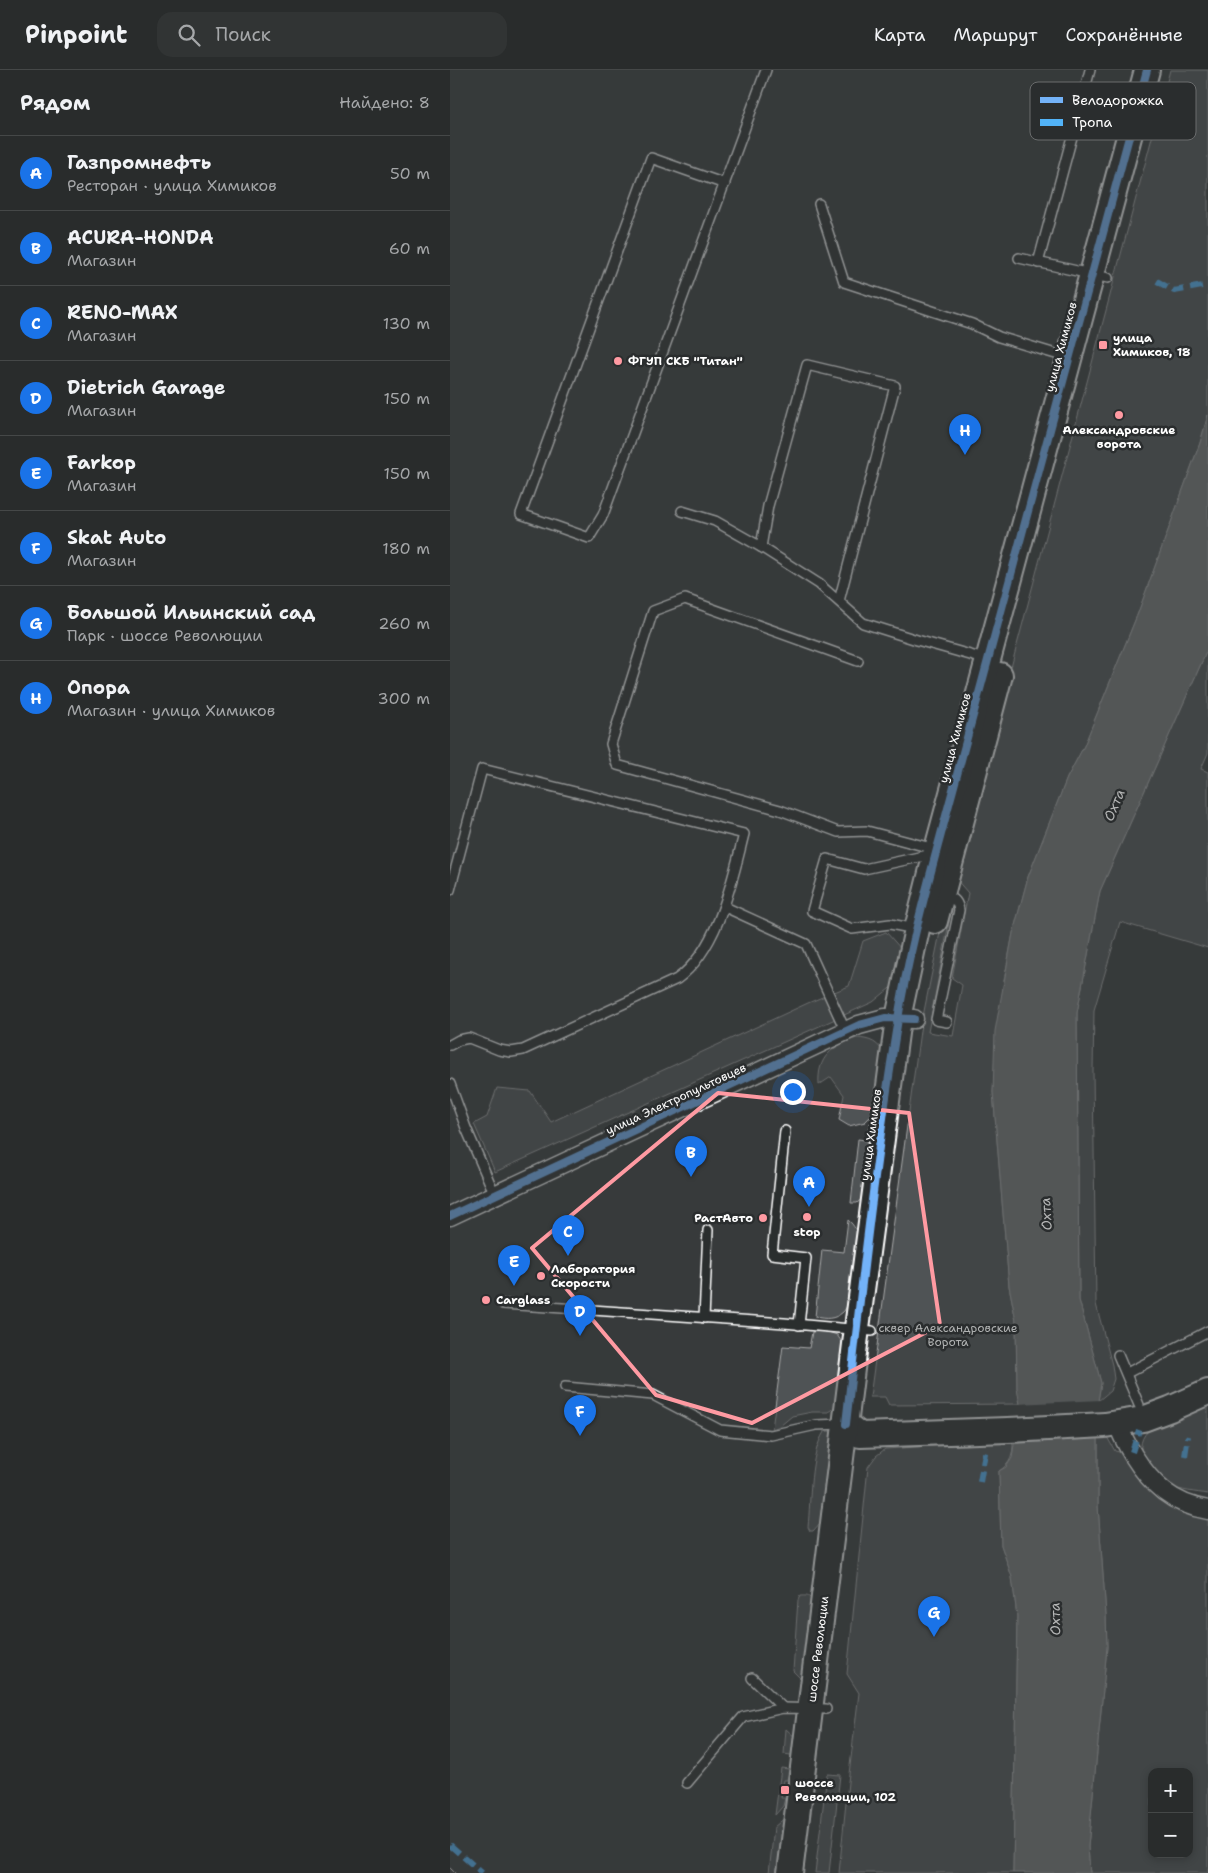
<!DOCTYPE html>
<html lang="ru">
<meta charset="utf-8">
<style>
body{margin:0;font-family:"Shantell Sans",sans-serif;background:#313434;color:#f1f3f6}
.controls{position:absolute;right:15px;bottom:15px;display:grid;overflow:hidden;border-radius:10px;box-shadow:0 2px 8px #0003}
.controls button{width:45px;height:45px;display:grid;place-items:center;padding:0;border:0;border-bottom:1px solid #454848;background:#292c2c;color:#f1f3f6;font:25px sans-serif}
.you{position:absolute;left:342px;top:1021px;width:18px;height:18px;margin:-12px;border:4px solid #fff;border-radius:50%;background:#1a73e8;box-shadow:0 0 0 8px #1a73e833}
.badge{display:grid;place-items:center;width:32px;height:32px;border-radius:50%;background:#1a73e8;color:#fff;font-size:16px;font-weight:700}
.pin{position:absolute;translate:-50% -41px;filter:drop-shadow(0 1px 2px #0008)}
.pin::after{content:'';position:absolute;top:26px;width:18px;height:15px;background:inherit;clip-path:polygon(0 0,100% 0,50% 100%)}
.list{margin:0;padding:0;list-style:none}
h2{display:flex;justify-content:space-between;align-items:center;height:65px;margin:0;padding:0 20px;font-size:21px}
h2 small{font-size:16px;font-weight:400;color:#a5a7a9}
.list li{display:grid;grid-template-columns:32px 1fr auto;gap:15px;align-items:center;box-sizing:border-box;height:75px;padding:0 20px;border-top:1px solid #454848}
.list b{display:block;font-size:19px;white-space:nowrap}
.list p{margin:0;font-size:16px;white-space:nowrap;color:#a5a7a9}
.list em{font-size:16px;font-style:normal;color:#a5a7a9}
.icon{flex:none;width:28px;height:28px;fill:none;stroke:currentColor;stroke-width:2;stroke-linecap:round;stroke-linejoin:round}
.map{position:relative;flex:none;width:758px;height:1803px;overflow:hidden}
header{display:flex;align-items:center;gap:30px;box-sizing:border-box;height:70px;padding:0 25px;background:#292c2c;border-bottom:1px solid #454848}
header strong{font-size:24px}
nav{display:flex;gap:28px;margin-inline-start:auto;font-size:18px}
.search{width:350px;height:45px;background:#313434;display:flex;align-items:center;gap:12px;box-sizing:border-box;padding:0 18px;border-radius:15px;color:#a5a7a9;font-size:19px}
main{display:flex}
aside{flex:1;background:#292c2c}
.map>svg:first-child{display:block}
.green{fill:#505354;stroke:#a8a9aa;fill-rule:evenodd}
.water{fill:#767879;stroke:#adaeaf}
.pier{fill:#373a3b}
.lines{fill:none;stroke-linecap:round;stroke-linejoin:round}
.lane-casing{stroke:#fff;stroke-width:12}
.street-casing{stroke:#fff;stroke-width:21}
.secondary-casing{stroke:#fff;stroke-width:28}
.lane{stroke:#2a2d2e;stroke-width:9}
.street{stroke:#2a2d2e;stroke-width:18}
.secondary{stroke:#2a2d2e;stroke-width:24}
.tram{stroke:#fff;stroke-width:1}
.quiet{stroke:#52b3f8;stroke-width:6;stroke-dasharray:12 6;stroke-linecap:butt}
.cycleway-casing{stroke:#2a2d2e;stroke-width:11}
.cycleway{stroke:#73b2f8;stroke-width:8}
.marked{fill:none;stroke:#ff9aa2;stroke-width:4;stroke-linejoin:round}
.poi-dot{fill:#ff9aa2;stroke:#2a2d2e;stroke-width:2}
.labels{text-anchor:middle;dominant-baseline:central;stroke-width:5;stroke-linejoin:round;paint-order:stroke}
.poi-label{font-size:12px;font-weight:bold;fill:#fff;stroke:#2a2d2e;text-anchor:start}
.street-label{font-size:12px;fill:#fff;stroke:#2a2d2e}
.park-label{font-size:12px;fill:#b0b2b2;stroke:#2a2d2e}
.water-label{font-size:14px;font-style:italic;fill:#b4b5b5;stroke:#2a2d2e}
.key{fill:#2a2d2e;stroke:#6a6c6d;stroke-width:1}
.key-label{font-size:14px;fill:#fff}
</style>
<header>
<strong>Pinpoint</strong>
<div class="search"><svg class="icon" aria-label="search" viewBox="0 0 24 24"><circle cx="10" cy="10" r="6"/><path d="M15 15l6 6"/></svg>Поиск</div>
<nav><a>Карта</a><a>Маршрут</a><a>Сохранённые</a></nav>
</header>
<main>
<aside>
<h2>Рядом<small>Найдено: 8</small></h2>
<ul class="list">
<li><span class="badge">A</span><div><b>Газпромнефть</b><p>Ресторан · улица Химиков</p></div><em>50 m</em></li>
<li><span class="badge">B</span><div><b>ACURA-HONDA</b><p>Магазин</p></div><em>60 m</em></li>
<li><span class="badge">C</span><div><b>RENO-MAX</b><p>Магазин</p></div><em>130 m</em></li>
<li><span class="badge">D</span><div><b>Dietrich Garage</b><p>Магазин</p></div><em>150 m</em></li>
<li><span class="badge">E</span><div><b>Farkop</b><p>Магазин</p></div><em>150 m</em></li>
<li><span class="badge">F</span><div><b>Skat Auto</b><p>Магазин</p></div><em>180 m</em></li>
<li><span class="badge">G</span><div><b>Большой Ильинский сад</b><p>Парк · шоссе Революции</p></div><em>260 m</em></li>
<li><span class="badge">H</span><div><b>Опора</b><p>Магазин · улица Химиков</p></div><em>300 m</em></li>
</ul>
</aside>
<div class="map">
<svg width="758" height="1803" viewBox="0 0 758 1803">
<rect width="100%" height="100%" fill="#373a3b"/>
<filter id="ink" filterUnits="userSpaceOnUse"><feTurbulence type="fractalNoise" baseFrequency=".02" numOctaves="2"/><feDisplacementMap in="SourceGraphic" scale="10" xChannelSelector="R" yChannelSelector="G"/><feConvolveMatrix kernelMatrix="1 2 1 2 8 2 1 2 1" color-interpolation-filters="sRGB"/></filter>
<g filter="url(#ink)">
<g class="green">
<polygon points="720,0 758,0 758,345 750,373 688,543 634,676 617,708 578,807 563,863 553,916 543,1022 559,1216 566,1251 567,1318 570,1334 439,1335 435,1327 420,1327 470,961 496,833 499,835 501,842 478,962 503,966 512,915 502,908 518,823 505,808"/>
<polygon points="758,578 758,683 751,699 758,702 758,878 670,852 644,940 643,1001 646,1234 662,1295 664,1309 660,1321 648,1331 651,1313 629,1230 627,943 650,821"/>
<polygon points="436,862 452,880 445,914 423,932 45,1102 24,1054 37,1047 47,1018 80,1021 101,1052 358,933 399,916 413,871"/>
<path d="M 407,968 C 420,969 429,972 434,985 L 424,1043 L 415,1052 L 399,1056 L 389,1050 L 394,1025 L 381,1007 L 369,1015 C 367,987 382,976 407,968 Z"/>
<polygon points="408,1069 415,1070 420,1076 414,1127 407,1133 401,1133"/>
<path d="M 398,1150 C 404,1155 408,1162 408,1170 C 409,1183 402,1234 393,1242 C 384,1250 376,1249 365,1247 L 372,1180 L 394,1182 Z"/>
<polygon points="375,1261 387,1265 396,1278 392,1329 384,1338 378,1342 362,1342 342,1346 330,1356 322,1359 333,1276 359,1278 362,1262"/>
<path d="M 758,1335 L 758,1424 C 746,1422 731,1421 720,1416 C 702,1407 679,1380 698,1361 C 704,1356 747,1340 758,1335 Z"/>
<path d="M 379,1361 L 383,1363 L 371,1452 L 363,1461 L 360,1461 L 358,1457 C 361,1428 359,1386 374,1362 Z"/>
<path d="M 648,1367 L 657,1367 L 665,1381 L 674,1383 L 758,1448 L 758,1803 L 640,1803 L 638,1777 L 657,1577 L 656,1545 L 648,1436 ZM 702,1702 L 739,1702 L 739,1784 L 702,1784 Z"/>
<path d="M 563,1371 C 563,1386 561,1393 549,1401 L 551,1475 L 562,1507 L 567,1546 L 563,1803 L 389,1803 L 398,1712 L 409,1623 L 397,1604 L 418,1397 L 426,1386 L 435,1379 Z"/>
<path d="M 350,1526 C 355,1526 358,1525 361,1529 C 368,1542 358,1597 356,1614 L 343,1601 L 348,1530 Z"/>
<polygon points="336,1659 347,1669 347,1686 334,1684"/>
<polygon points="331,1698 339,1699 337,1710 334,1710 331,1728 335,1728 333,1736 325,1745"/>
<polygon points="377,1704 390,1705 379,1803 365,1803"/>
<polygon points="336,1747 333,1803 319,1803 324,1757"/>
</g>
<polygon class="water" points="758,345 758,578 650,821 627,943 629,1230 651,1313 648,1331 648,1436 656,1545 657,1577 638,1777 640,1803 563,1803 567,1546 562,1507 551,1475 549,1401 556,1397 562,1388 570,1334 567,1318 566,1251 559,1216 543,1022 545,961 563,863 578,807 617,708 634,676 688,543 750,373"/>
<polygon class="pier" points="651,1330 650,1367 561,1372 567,1334"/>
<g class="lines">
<defs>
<g id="lane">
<polyline points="275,114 201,88 71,444 139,468 153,445 316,0"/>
<polyline points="369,134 394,212 522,254 549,267 619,288"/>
<polyline points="569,188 658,208"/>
<polyline points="588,193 640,0"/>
<polyline points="232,441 265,451 311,477 369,514 413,553 467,570 538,590"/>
<polyline points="311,477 318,436 357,295 445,316 389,531"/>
<polyline points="408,591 235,529 203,541 161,674 167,695 330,740 388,762 417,761 485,779"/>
<path d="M 0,820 L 32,699 L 294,764 C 282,811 268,880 227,909 L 73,980 L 61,982 L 49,980 L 19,968 L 9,970 L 0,975"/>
<path d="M 492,826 C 503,828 507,829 509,840 L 486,950 L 497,952"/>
<polyline points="275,837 356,874 396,962"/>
<polyline points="466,859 440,854 402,859 362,841 377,789 414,799 483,784"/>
<polyline points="0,1014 16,1058 45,1125"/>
<polyline points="335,1061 322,1184 356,1188 349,1255"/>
<polyline points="53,1234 334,1253 422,1261"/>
<polyline points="254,1248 258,1160"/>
<polyline points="668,1285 689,1335"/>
<polyline points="677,1303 758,1261"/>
<polyline points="115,1317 203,1325 270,1360 321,1365 366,1355 393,1354"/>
<polyline points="302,1608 333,1638"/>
<polyline points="237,1713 293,1647 333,1638 376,1639"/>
</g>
<g id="street">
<polyline points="0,1146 409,955 435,948 464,949"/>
<path d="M 668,1354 C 671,1365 677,1375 683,1385 C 702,1415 722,1434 758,1440"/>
</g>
<g id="secondary">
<polyline points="485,851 550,605"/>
<polyline points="396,1354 410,1365 558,1360 655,1355 693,1349 720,1339 758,1322"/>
<polyline points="340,1803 407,1258 448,948 467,859 487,779 697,0"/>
</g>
</defs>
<use href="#lane" class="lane-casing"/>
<use href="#street" class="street-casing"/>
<use href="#secondary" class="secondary-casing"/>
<use href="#lane" class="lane"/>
<use href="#street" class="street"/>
<use href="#secondary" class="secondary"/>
<polyline class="tram" points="0,1798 5,1803"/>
<g class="quiet">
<polyline points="707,211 724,221 758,215"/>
<polyline points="682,1382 689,1360"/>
<polyline points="735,1386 738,1366"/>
<polyline points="530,1412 536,1377"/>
<polyline points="0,1775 32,1803"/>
</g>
<defs>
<g id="cycleway">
<polyline points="0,1146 409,955 435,948 464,949"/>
<path d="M 396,1354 C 411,1220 426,1083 448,949 C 457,892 472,835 487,779 L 697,0"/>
</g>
</defs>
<use href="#cycleway" class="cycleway-casing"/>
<use href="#cycleway" class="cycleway"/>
</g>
</g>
<path d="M0 0H758V1803H0ZM 268,1023 L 459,1043 L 490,1255 L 302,1353 L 206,1325 L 82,1178 Z" fill="#373a3b" fill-opacity=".55" fill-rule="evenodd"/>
<path class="marked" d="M 268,1023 L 459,1043 L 490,1255 L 302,1353 L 206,1325 L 82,1178 Z"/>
<g class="poi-dot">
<rect x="648" y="270" width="10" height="10" rx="2.5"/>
<circle cx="168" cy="291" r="5"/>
<circle cx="669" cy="345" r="5"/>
<circle cx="357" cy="1147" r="5"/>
<circle cx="313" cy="1148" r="5"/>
<circle cx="91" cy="1206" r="5"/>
<circle cx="36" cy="1230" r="5"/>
<rect x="330" y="1715" width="10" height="10" rx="2.5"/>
</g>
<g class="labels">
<g class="poi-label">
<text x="663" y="268">улица<tspan x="663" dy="14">Химиков, 18</tspan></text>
<text x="178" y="291">ФГУП СКБ "Титан"</text>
<text x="669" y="360" text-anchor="middle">Александровские<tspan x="669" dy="14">ворота</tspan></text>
<text x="303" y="1148" text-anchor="end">РастАвто</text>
<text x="357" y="1162" text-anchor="middle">stop</text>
<text x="101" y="1199">Лаборатория<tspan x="101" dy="14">Скорости</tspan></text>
<text x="46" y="1230">Carglass</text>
<text x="345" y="1713">шоссе<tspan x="345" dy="14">Революции, 102</tspan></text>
</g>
<g class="street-label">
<text transform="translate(611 277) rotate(-75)">улица Химиков</text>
<text transform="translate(505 668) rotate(-75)">улица Химиков</text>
<text transform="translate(226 1029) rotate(-25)">улица Электропультовцев</text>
<text transform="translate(421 1065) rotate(-82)">улица Химиков</text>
<text transform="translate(368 1579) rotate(-83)">шоссе Революции</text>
</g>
<g class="park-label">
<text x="498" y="1258">сквер Александровские<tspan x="498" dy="14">Ворота</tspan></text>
</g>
<g class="water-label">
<text transform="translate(664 735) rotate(-67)">Охта</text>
<text transform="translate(596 1144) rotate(-93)">Охта</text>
<text transform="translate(605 1549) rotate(-91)">Охта</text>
</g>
</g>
<rect x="580" y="12" width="166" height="58" rx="8" class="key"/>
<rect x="590" y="27" width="23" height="6" fill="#73b2f8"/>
<rect x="590" y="49" width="23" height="7" fill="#52b3f8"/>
<g class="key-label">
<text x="622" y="35">Велодорожка</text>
<text x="622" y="57">Тропа</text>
</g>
</svg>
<div class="controls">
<button>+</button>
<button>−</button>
</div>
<div class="you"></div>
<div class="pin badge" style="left:359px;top:1137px">A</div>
<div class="pin badge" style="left:241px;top:1107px">B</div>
<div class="pin badge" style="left:118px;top:1186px">C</div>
<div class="pin badge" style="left:130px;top:1266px">D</div>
<div class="pin badge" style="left:64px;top:1216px">E</div>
<div class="pin badge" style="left:130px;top:1366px">F</div>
<div class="pin badge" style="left:484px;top:1567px">G</div>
<div class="pin badge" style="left:515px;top:385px">H</div>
</div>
</main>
